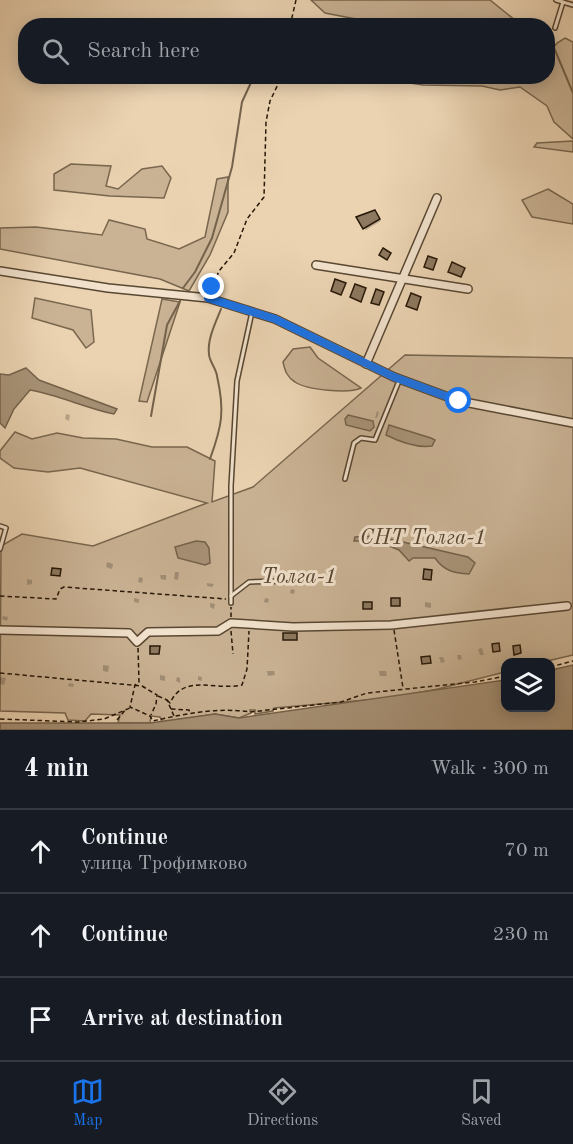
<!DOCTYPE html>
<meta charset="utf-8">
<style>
body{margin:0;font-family:"Old Standard TT",serif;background:#20242c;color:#f1f3f6}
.controls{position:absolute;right:18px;bottom:18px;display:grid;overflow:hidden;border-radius:12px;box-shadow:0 3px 15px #0003}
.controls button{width:54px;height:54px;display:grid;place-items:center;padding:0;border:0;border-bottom:2px solid #363941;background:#171b24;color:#f1f3f6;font:30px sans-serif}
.stop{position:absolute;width:18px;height:18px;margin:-14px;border:4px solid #1a73e8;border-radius:50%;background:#fff}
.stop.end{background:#1a73e8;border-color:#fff;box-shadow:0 2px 6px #0008}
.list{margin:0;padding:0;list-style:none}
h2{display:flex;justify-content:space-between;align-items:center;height:78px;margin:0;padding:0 24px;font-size:26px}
h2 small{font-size:20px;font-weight:400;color:#9ea1a6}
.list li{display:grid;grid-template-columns:39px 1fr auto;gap:18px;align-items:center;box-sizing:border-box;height:84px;padding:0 24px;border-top:2px solid #363941}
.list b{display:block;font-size:22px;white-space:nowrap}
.list p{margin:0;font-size:20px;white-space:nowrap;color:#9ea1a6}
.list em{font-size:20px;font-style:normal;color:#9ea1a6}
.icon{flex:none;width:33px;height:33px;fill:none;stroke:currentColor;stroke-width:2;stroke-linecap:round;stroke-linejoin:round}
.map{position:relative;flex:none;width:573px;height:730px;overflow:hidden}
.search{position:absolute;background:#171b24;box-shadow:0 3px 15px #0003;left:18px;right:18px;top:18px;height:66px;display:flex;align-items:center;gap:15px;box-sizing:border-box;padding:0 21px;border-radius:24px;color:#9ea1a6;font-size:22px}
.sheet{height:330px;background:#171b24}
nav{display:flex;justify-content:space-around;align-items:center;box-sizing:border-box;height:84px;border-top:2px solid #363941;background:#171b24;font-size:16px;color:#9ea1a6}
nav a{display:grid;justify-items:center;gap:3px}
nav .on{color:#1a73e8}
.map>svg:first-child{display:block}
.green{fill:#cab395;stroke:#78664e;stroke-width:1.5}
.water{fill:#a89378;stroke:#74624b;stroke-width:1.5}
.shadow{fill:#0003}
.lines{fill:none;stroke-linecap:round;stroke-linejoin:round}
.stream{stroke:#74624b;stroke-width:2}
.building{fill:#8d7960;stroke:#271808;stroke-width:1.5}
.lane-casing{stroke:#584732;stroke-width:6}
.street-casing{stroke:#584732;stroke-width:10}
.path{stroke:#271808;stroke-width:1.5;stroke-dasharray:4.5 3;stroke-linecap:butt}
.lane{stroke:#f2e2cd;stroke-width:3}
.street{stroke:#f2e2cd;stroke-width:7}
.route{stroke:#1a73e8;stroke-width:8}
.labels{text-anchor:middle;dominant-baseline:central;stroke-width:6;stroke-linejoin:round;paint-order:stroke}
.park-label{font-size:21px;font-style:italic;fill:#584632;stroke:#f2e2cd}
</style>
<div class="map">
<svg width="573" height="730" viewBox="0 0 573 730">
<rect width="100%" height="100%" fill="#ebd3b2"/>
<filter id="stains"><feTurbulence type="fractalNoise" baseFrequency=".00333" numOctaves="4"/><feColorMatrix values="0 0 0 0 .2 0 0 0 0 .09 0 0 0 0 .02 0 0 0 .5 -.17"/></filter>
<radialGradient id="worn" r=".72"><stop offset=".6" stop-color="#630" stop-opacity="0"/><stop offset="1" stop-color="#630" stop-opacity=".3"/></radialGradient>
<g class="green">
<polygon points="311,0 490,0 521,25 387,25 325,13"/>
<polygon points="565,38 573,42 573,139 554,122 547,106 520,87 500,90 482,86 423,85 371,77 548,76 548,57 553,58 550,52 557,43"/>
<polygon points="573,141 573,152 534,147 537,143"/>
<polygon points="71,164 111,166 106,186 118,189 142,169 162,166 171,178 164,198 110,196 54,190 54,174"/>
<polygon points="228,177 228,212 210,255 189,291 160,279 0,249 0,228 36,227 102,235 109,220 145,229 147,239 179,249 205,237 217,179"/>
<polygon points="548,189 573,204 573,224 532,217 522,200"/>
<polygon points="35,298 91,310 94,342 86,348 73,330 32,318"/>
<polygon points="162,299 180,302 147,402 139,401"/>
<path d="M 310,347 L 318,358 L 361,388 C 349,394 307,390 295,382 C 287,377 285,371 283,362 L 293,349 Z"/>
<polygon points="405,355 573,358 573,655 543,662 506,662 505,672 438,689 390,698 274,708 273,711 255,714 255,710 250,710 251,713 239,718 215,714 162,722 160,717 151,716 150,723 118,723 120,715 91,714 85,721 68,720 65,713 0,711 1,546 22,534 93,546 207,503 80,468 48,472 14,468 0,458 0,451 15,432 32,439 57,433 83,438 116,439 152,447 187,447 215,461 212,502 253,487"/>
</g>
<g class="water">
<path d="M 26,368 L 39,380 L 117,409 L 114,414 C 85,408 59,395 30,390 L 14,409 L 5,428 L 0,423 L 0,374 L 9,375 Z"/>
<polygon points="348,415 373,421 374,427 370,431 346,425 345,419"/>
<path d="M 389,425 L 431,438 L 435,440 L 432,446 C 417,448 400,442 386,435 Z"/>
<path d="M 377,536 L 468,557 L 475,563 L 469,574 C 454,573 444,571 435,558 L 413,558 L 409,561 L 399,550 L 377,541 L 354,541 L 355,537 Z"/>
<polygon points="196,541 205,542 209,548 210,563 205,565 178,558 175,547"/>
<polygon points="573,665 573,730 0,730 0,723 150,723 215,714 239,718 505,680 506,708 550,708 551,670"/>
</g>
<g class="shadow">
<polygon points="376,214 381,221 366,230 364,228"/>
<polygon points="377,411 379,412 377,418 375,418"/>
<polygon points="66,414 70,415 69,421 65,419"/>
<polygon points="107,562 113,564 112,569 106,567"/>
<polygon points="175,572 179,572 178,580 174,579"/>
<polygon points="160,575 166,575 166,580 161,579"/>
<polygon points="139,577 143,578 142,583 138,582"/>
<polygon points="27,579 32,580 32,584 27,585"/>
<polygon points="207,583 214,584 212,587 207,586"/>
<polygon points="291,589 295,590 294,594 290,593"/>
<polygon points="134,598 139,599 139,603 134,602"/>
<polygon points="265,598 269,599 268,603 264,602"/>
<polygon points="425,602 431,603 431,608 425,607"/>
<polygon points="210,603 215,604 214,609 210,607"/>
<polygon points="3,616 8,617 7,621 2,619"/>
<polygon points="482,648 484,655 480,655 478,649"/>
<polygon points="457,655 461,655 462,659 458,660"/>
<polygon points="439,657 443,657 445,662 441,663"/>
<polygon points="103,665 109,666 108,672 103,671"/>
<polygon points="267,671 274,671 275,675 268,676"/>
<polygon points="379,671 386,671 387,676 380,676"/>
<polygon points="160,675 165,676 165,681 160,680"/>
<polygon points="198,676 202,677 202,681 198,680"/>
<polygon points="0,677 6,678 4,685 0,684"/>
<polygon points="177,677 180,678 180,683 176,681"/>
<polygon points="69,683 74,684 73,687 68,686"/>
</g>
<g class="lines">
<g class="stream">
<polyline points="422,26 440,19 459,26"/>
<polyline points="548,42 552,43 573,93"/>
<polyline points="183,288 195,272 212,238 232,167 242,102 254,76"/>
<polyline points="151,416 167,325 180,301"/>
<path d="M 210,459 C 222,426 225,411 217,376 C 216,368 209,361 209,354 C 207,339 216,322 221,309"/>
</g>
</g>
<g class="building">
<polygon points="375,210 380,219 363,229 356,217"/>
<polygon points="383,248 391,253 387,260 379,255"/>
<polygon points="428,256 437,259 433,270 424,267"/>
<polygon points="452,262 465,268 461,277 448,272"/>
<polygon points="335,279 346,283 341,295 331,291"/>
<polygon points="355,284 366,288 361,302 350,297"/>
<polygon points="376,289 384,292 379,305 371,303"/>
<polygon points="411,293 421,297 417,310 406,306"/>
<polygon points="52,568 61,569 60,576 51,575"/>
<polygon points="424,569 432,570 431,580 423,579"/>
<rect x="391" y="598" width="9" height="8"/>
<rect x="363" y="602" width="9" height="7"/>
<rect x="283" y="633" width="14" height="7"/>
<polygon points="499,643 500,651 493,652 492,644"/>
<polygon points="520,645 521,653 514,655 513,646"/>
<polygon points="150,646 160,646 159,654 150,654"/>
<polygon points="430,656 431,663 422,664 421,657"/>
</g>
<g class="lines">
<defs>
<g id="lane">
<polyline points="556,0 573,5"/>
<polyline points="555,28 563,2"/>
<polyline points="345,479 354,443 361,438 375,440 399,381"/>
<polyline points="0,526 6,528 0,549"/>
<polyline points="231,596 249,582 286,581"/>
<polyline points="231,603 231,486 237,381 252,312"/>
</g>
<g id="street">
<polyline points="316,265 468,289"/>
<polyline points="0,271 108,288 208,298 275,319 394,377 459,401 573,423"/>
<polyline points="366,364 437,198"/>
<polyline points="0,630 129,633 137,642 148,632 218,631 231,623 293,627 391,625 567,606"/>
</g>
</defs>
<use href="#lane" class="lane-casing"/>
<use href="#street" class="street-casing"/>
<g class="path">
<polyline points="290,26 296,0"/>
<polyline points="211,291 219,271 234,253 247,219 264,197 266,122 270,101 282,76"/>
<polyline points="0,596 56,599 60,589 64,587 226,599"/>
<polyline points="231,617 231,607"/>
<polyline points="394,630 403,688"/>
<polyline points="231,631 233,654"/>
<path d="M 138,648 L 139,682 L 135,685 L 130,707 L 150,716 L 153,721 C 183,714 219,707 250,712 L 341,702 L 367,693 L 475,682 L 506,676"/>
<polyline points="550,667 573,661"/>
<polyline points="0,673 142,686 157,695 156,704 151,715"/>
<polyline points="158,696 167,700 174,716"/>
<path d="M 167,700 L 170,703 C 184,673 215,691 242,685 L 247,669 L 249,631"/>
<polyline points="171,709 189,710 190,714"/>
<polyline points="0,719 78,722 104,719 130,708"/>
<polyline points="117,720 126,709"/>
</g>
<use href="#lane" class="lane"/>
<use href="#street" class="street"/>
</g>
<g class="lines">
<polyline class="route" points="212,287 208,298 275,319 394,377 459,401"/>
</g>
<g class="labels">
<g class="park-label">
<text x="423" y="538">СНТ Толга-1</text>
<text x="299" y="577">Толга-1</text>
</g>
</g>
<rect width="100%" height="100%" filter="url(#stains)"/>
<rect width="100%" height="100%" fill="url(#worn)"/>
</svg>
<div class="controls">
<button><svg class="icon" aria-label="layers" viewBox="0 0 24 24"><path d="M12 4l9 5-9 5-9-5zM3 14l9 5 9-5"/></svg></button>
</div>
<div class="stop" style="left:459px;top:401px"></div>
<div class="stop end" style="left:212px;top:287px"></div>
<div class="search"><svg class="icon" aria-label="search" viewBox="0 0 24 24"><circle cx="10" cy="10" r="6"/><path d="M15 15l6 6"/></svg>Search here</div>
</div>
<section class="sheet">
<h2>4 min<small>Walk · 300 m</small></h2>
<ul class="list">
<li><svg class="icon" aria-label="ahead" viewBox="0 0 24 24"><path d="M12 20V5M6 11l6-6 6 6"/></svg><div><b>Continue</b><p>улица Трофимково</p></div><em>70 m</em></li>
<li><svg class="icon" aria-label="ahead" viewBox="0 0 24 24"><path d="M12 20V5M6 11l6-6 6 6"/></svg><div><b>Continue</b></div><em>230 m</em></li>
<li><svg class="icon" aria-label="arrive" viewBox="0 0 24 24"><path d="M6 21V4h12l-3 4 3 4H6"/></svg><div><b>Arrive at destination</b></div></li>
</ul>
</section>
<nav>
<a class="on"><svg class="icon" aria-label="map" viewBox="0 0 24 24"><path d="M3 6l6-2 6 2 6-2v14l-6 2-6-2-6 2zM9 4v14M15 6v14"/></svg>Map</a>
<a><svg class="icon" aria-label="directions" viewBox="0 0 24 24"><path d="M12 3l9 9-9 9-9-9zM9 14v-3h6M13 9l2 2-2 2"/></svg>Directions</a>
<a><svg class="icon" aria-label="saved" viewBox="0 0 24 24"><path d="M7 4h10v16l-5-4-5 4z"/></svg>Saved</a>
</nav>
